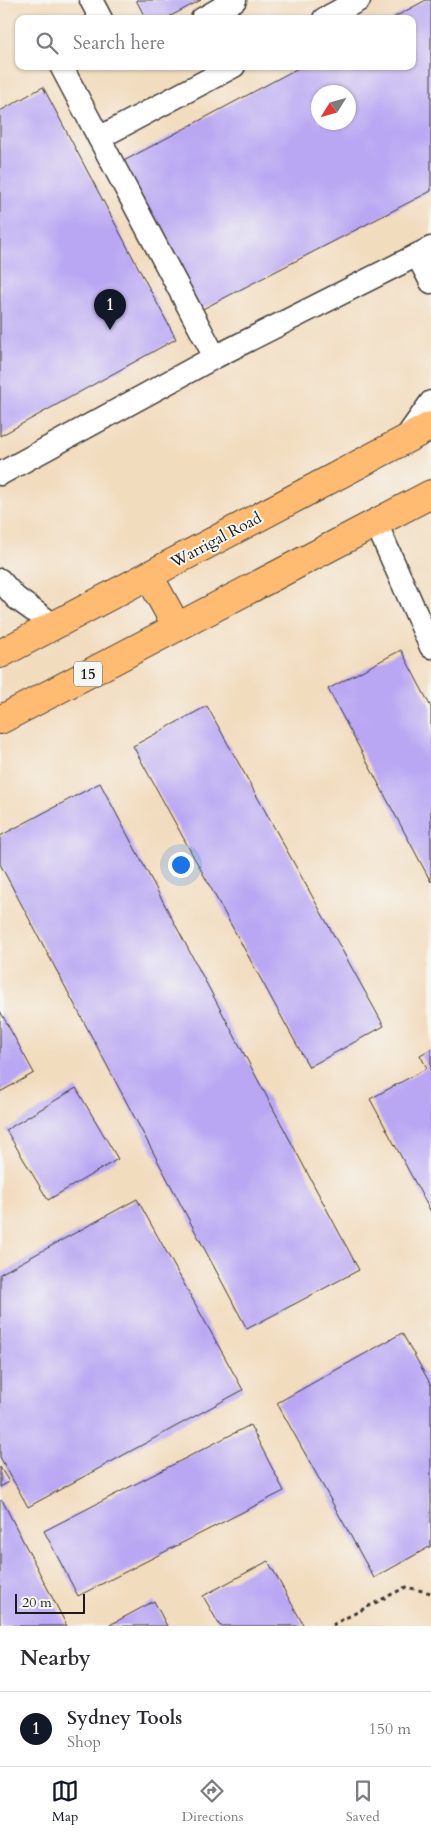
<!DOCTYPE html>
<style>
body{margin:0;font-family:Cardo,serif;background:#f7f7f7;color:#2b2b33}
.compass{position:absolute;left:311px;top:85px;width:45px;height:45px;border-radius:50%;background:#fff;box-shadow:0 1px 4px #0004;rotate:233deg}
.scale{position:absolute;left:15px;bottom:12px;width:70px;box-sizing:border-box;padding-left:5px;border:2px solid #1c1c1c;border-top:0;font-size:14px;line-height:18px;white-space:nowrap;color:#1c1c1c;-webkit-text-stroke:4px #f6f6f2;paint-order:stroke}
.you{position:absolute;left:180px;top:864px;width:18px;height:18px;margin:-12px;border:4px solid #fff;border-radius:50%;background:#1a73e8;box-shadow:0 0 0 8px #1a73e833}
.badge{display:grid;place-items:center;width:32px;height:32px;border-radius:50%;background:#111827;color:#fff;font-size:16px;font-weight:700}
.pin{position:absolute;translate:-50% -41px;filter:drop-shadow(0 1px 2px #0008)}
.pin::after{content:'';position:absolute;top:26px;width:18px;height:15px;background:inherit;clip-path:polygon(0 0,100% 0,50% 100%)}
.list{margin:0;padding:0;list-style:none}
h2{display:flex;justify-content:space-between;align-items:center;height:65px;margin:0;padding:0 20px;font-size:21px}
h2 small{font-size:16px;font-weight:400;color:#7c7c81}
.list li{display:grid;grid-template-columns:32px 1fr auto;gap:15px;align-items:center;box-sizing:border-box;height:75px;padding:0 20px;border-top:1px solid #e1e1e2}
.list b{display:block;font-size:19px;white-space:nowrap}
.list p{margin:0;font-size:16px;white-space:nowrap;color:#7c7c81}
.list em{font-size:16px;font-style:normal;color:#7c7c81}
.icon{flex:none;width:28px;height:28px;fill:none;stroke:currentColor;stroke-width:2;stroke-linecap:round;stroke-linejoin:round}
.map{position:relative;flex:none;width:431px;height:1626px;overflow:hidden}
.search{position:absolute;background:#fff;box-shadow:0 1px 4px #0004;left:15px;right:15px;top:15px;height:55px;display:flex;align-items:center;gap:12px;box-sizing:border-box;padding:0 18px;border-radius:10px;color:#7c7c81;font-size:19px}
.sheet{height:140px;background:#fff}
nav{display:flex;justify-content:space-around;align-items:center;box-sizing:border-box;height:70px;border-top:1px solid #e1e1e2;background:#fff;font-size:14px;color:#7c7c81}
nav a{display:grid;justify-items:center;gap:2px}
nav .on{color:#111827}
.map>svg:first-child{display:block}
.building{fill:#b9a7f3;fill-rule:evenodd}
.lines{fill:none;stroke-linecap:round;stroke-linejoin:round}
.minor-casing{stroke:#3c3934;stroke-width:25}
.highway-casing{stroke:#3c3934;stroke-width:30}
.path{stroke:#3c3934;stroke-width:3;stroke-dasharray:4 4;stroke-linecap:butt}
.minor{stroke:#fff;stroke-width:22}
.highway{stroke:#ffbb71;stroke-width:28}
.labels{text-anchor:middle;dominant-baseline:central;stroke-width:4;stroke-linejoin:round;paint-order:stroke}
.shield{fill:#f6f6f2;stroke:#5d5d5c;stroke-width:1}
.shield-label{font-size:15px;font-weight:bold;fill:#1c1c1c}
.street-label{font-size:16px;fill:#1c1c1c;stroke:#f6f6f2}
</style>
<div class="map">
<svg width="431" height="1626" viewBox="0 0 431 1626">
<rect width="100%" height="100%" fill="#f6f6f2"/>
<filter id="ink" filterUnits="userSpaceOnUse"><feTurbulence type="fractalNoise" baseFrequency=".02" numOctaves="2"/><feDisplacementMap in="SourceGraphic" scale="10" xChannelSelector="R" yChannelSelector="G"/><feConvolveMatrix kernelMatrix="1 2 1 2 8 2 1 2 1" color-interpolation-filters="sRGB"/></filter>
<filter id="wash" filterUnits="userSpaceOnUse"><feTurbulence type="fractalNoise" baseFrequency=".0096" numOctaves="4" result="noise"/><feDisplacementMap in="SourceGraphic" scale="20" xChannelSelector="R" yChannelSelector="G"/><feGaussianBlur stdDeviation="1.12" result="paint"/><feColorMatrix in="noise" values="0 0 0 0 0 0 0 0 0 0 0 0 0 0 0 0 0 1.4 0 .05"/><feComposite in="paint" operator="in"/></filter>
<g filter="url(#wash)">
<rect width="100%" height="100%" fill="#f2dcbe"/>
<g id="blocks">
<g class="building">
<polygon points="136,0 201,0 165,19 146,19"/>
<path d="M 426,0 L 431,0 L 431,191 L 197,312 L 118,164 L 302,66 L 412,66 L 412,19 L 391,19 ZM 318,92 L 348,92 L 348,122 L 318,122 Z"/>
<polygon points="43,87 176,339 0,436 0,111"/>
<polygon points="401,650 431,707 431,882 328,689"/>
<polygon points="207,706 384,1026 309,1067 133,746"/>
<polygon points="100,783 359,1270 247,1329 0,864 0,836"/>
<polygon points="0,1011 34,1073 0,1092"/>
<polygon points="431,1049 431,1212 370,1099 427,1068 420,1055"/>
<polygon points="76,1088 118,1159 48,1200 6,1130"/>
<polygon points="137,1199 243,1390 28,1507 0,1457 0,1274"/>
<polygon points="402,1333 431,1385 431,1546 374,1578 277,1403"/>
<polygon points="250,1425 284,1491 78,1596 44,1531"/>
<polygon points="0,1467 9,1482 0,1487"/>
<polygon points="2,1500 67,1626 0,1626 0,1501"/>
<polygon points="268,1561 304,1626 220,1626 203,1596"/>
<polygon points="154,1601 167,1626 108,1626"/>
</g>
</g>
</g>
<g filter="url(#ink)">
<use href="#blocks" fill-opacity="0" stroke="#3c3934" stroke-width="1"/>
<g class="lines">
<defs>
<g id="minor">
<polyline points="91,0 101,19"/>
<polyline points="202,19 235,0"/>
<polyline points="324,19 359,0"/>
<polyline points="61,66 215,357"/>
<polyline points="99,138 234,66"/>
<polyline points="417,255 431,282"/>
<polyline points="404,440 431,402"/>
<polyline points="0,474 215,357 431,248"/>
<polyline points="376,523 431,647"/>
<polyline points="0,580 16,598 55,626"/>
</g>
<g id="highway">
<polyline points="149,576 177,627"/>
<polyline points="0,654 431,426"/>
<polyline points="0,720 431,494"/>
</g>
</defs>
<use href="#minor" class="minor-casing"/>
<use href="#highway" class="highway-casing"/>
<polyline class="path" points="335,1626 334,1624 406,1587 431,1593"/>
<use href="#minor" class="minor"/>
<use href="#highway" class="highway"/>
</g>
</g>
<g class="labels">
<rect class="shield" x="74" y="661.5" width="28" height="25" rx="4"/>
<g class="shield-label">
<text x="88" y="674">15</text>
</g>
<g class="street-label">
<text transform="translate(216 540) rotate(-28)">Warrigal Road</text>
</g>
</g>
</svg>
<svg class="compass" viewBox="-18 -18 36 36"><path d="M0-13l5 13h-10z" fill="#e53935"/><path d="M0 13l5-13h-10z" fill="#7c7c81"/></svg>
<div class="scale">20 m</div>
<div class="you"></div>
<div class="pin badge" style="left:110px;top:330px">1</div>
<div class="search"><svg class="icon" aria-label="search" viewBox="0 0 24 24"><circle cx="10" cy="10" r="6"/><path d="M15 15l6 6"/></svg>Search here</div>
</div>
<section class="sheet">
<h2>Nearby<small></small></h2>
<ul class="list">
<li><span class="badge">1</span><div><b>Sydney Tools</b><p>Shop</p></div><em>150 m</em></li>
</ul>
</section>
<nav>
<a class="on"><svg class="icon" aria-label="map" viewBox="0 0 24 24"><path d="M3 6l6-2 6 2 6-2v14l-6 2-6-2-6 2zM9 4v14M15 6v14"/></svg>Map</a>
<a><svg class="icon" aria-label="directions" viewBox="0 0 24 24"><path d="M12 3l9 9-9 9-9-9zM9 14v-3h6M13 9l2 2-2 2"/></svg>Directions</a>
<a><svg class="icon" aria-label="saved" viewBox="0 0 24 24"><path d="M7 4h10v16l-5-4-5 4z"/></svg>Saved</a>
</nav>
